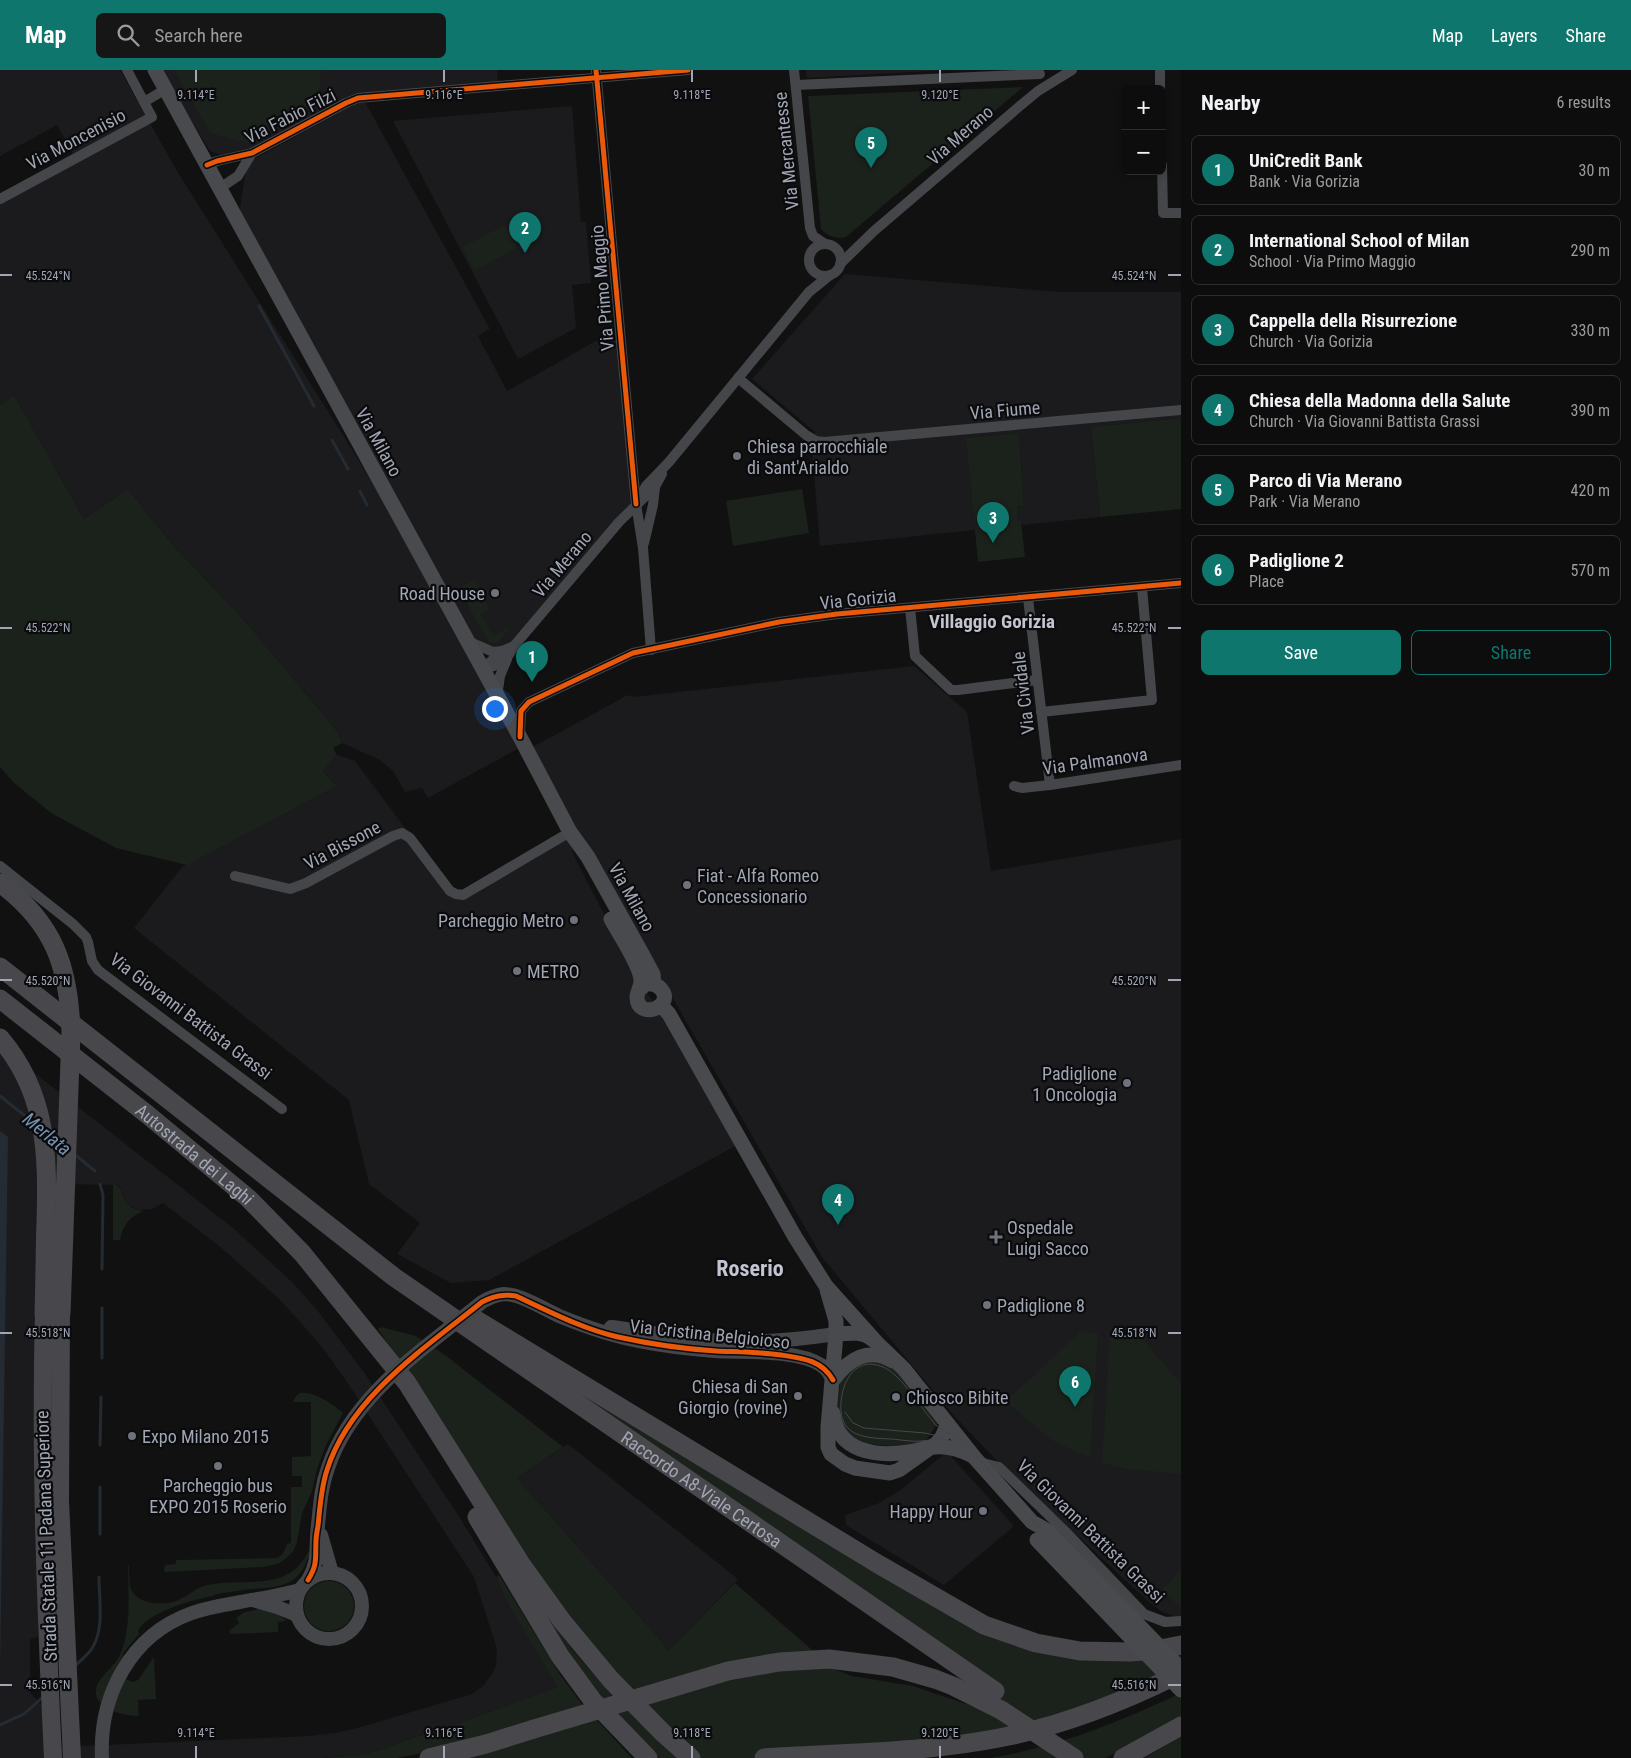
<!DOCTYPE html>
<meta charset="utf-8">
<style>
body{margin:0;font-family:"Roboto Condensed",sans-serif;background:#161616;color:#f1f3f6}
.controls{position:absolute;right:15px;top:15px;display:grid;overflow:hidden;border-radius:8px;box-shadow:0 2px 8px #0003}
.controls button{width:45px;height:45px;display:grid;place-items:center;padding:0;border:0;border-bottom:1px solid #2d2d2e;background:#0d0d0d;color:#f1f3f6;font:25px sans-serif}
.you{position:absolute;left:494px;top:638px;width:18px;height:18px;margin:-12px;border:4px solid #fff;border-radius:50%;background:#1a73e8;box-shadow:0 0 0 8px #1a73e833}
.badge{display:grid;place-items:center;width:32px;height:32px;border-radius:50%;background:#0f766e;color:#fff;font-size:16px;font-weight:700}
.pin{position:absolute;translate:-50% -41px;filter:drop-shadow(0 1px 2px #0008)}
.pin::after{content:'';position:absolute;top:26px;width:18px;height:15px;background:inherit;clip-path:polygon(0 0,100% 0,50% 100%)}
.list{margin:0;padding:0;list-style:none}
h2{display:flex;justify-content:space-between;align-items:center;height:65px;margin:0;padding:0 20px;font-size:21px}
h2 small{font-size:16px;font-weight:400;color:#9a9c9d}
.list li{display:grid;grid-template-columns:32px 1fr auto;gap:15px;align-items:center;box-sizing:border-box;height:70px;margin:0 10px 10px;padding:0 10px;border:1px solid #2d2d2e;border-radius:8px}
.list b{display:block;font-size:19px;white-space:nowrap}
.list p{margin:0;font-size:16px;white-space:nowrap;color:#9a9c9d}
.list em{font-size:16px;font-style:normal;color:#9a9c9d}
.actions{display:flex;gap:10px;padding:15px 20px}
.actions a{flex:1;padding:11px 0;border:1px solid #0f766e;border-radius:8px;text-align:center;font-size:18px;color:#0f766e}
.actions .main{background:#0f766e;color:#fff}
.icon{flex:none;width:28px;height:28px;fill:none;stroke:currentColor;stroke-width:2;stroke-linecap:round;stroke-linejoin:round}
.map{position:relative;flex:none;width:1181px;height:1688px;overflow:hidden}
header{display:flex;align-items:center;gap:30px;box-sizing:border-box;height:70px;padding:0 25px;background:#0f766e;color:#fff}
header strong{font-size:24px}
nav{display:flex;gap:28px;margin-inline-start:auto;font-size:18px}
.search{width:350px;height:45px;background:#161616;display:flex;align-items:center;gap:12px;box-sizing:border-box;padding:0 18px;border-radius:8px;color:#9a9c9d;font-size:19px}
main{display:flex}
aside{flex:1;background:#0d0d0d}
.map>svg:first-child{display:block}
.built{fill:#1b1b1d;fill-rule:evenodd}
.green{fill:#1b211b}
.water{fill:#242b33}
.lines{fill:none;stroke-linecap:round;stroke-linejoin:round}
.stream{stroke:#242b33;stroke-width:3}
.minor{stroke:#45464a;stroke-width:10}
.tertiary{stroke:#45464a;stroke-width:14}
.secondary{stroke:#494a4e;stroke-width:15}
.trunk{stroke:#48484c;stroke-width:18}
.motorway{stroke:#48484c;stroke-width:19}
.tram{stroke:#46474a;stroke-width:1}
.tertiary-bridge{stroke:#45464a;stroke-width:14}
.secondary-bridge{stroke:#494a4e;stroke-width:15}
.motorway-bridge{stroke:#48484c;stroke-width:19}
.cycleway-casing{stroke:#0b0b0d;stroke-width:8}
.cycleway{stroke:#e8590c;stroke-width:5}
.ticks{fill:none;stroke:#a0a6b3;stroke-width:2}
.poi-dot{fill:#6e727a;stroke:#0b0b0d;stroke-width:2}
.labels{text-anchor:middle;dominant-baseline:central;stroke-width:4.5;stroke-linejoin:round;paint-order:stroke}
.street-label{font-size:18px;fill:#a0a6b3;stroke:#0b0b0d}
.poi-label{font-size:18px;fill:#a0a6b3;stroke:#0b0b0d;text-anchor:start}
.neighbourhood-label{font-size:19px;font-weight:bold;fill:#c2c5cf;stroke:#0b0b0d}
.water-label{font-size:19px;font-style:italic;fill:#7593b1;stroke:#0b0b0d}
.district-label{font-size:22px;font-weight:bold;fill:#c2c5cf;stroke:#0b0b0d}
.ticks-label{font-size:12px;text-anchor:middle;fill:#a0a6b3;stroke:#0b0b0d;stroke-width:4.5;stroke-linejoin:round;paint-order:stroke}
</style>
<header>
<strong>Map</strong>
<div class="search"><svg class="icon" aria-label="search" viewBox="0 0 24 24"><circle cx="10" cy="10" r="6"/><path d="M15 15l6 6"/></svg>Search here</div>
<nav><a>Map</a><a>Layers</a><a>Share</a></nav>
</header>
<main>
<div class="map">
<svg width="1181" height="1688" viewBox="0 0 1181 1688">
<rect width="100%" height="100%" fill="#111"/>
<g class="built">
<polygon points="0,0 120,0 177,101 405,464 521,677 428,728 422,718 405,722 393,701 380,690 342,673 337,661 245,551 172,474 128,419 84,449 14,325 0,335 0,133 76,90 57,55 0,86"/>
<polygon points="160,0 497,0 498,15 353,31 245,90 226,87 210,81"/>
<polygon points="806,0 946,0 807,8"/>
<polygon points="365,32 490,259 478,266 507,321 596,271 619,269 634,433 517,571 501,579 467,569 238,151 247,93 355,34"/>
<polygon points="572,36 581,152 586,152 591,213 572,215 576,258 518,289 393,51"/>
<polygon points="845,204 1059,222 1181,222 1181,348 1091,357 1100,447 1022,455 1021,451 1018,451 1017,436 1024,435 1019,363 967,368 975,460 820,476 812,380 815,362 752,309"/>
<polygon points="914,596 967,642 991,801 1181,769 1181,1547 1178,1548 1161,1541 1150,1533 997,1391 955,1347 822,1187 529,679 628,625 634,627"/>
<polygon points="337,685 355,691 457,827 569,765 574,786 638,910 664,947 739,1074 489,1210 451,1213 397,1184 420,1153 369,1114 349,1030 134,858 182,797 337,716 323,701"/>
<path d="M 0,976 L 233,1158 L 293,1213 L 317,1240 L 363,1301 L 460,1448 L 496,1507 L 505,1529 L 559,1617 L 437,1661 L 412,1668 L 380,1680 L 358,1685 L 323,1688 L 0,1688 ZM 60,1114 L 117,1115 L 120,1117 L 127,1134 L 138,1140 L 152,1139 L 163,1133 L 219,1176 L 278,1228 L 302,1254 L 325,1281 L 349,1315 L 474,1507 L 497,1579 L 496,1595 L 493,1602 L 484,1615 L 472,1624 L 361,1657 L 336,1663 L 309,1666 L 60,1677 L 45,1638 L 30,1623 L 30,1569 L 38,1567 L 40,1502 L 57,1502 Z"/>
<polygon points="568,1374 738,1509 669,1580 517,1408"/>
<polygon points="947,1382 1014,1456 944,1515 846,1455 845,1445 877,1434 899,1421"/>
</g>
<g class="green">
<polygon points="174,0 321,0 319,29 248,73 210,63"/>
<path d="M 1023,17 L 846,167 C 836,169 829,167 821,159 L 808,26 Z"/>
<polygon points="505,155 517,178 474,201 462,177"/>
<polygon points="14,325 84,449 128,419 172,474 245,551 337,661 342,673 333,678 337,685 323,701 337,716 187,795 116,778 51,743 13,712 0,697 0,335"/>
<polygon points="1181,348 1181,439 1100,447 1091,357"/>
<polygon points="1019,363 1024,435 1017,436 1018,451 1021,451 1025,487 978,492 966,368"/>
<polygon points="802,419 809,463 733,476 726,431"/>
<polygon points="474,510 490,539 481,545 493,566 512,556 498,572 494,574 488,571 458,518"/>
<path d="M 113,1114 C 128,1117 117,1138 144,1141 C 130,1147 123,1154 120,1170 L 113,1170 Z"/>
<polygon points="381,1257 416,1266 445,1285 563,1377 517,1408 669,1580 735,1513 834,1599 852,1606 913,1616 978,1638 1000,1613 542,1301 1001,1567 1181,1582 1181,1594 1110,1628 1015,1658 772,1688 701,1688 677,1668 642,1633 539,1510 378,1259"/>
<polygon points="1080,1262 1098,1263 1090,1388 1051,1370 1006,1331"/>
<polygon points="1110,1264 1140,1266 1181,1314 1181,1404 1127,1399 1102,1393"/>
<polygon points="868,1290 893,1296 940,1350 924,1373 911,1378 868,1374 858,1370 850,1365 837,1347 840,1312 843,1306"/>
<path d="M 300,1323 C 314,1321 333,1334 343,1343 L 326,1375 L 317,1399 L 312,1422 L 302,1443 L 297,1472 L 293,1482 L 280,1493 L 263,1497 L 166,1502 L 164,1501 L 165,1495 L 176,1494 L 176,1490 L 277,1488 L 283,1484 L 287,1474 L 291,1473 L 291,1417 L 302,1417 L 302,1406 L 292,1406 L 292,1387 L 311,1386 L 311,1332 L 293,1332 L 296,1326 Z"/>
<path d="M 309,1480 L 310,1487 L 308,1487 C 299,1517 278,1517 252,1519 C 239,1521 226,1522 213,1525 L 213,1526 C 192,1530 151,1541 138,1560 L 139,1564 L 124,1582 L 118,1598 L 123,1608 L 133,1612 L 138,1610 L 154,1587 L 156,1629 L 138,1630 L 139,1646 L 135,1646 C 123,1645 100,1640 96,1625 C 93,1611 113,1598 119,1587 C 132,1559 128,1525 128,1495 L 129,1496 C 129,1502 129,1510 130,1516 C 134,1534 161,1536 176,1531 C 187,1527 195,1518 207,1515 C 245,1507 289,1524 309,1480 Z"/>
<polygon points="1181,1499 1181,1538 1162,1520"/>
<polygon points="499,1505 561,1606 582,1634 632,1688 452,1688 436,1680 398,1688 323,1688 358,1685 380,1680 412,1668 437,1661 558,1617 505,1529 496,1507"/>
<circle cx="329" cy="1536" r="25"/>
<path d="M 258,1539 C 269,1540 280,1543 286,1551 L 278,1552 L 278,1562 L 231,1564 L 229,1561 L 239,1553 L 236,1548 L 243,1543 Z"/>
<path d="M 545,1543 C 583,1597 629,1645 678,1688 L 659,1688 L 580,1603 Z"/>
<path d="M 1181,1623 L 1181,1647 L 1106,1688 L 990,1688 C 1057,1677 1119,1652 1181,1623 Z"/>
<polygon points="1181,1667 1181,1688 1144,1688"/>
</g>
<polygon class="water" points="0,1061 8,1067 0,1601"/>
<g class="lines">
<g class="stream">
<polyline points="259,236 314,336"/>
<polyline points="332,370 348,399"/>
<polyline points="360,421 367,435"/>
<polyline points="0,1026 33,1052"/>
<polyline points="50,1065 60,1073"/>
<polyline points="73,1083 95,1101"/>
<polyline points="100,1114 103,1125 102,1199"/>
<polyline points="102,1288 102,1238"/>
<polyline points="100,1375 101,1327"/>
<polyline points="100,1464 100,1417"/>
<path d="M 74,1597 C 79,1592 86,1586 91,1580 C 105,1560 99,1530 99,1507"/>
<polyline points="0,1655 24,1644 44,1626"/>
</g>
<g class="minor">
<polyline points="127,0 144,32 166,19"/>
<polyline points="596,0 636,434 643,478 651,580"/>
<polyline points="794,0 810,158 813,166 825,174"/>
<polyline points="1160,0 1160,19"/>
<polyline points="796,15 1040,4"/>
<polyline points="207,95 217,91 252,83 346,33 358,28 688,0"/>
<polyline points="1162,95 1163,143 1181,143"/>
<polyline points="220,118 238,106 252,83"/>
<polyline points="0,129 152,47 144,32"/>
<circle cx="825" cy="190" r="16"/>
<polyline points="840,194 874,161 1021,35 1038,21 1072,0"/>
<polyline points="738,308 806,365 816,371 824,372 1181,340"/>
<polyline points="636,433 646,416 669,392 809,222 830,205"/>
<polyline points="644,473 653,435 655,417"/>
<polyline points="1028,528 1050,715"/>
<polyline points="910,538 915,586 951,620 958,620 1037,610"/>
<polyline points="468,571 493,582 502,581"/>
<polyline points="485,597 502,581 514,576"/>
<path d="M 483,600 C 501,593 505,594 514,576 L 619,452 L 655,417 L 662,404"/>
<polyline points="497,627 500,606 507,589"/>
<polyline points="1041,642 1152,630 1142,518"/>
<polyline points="520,664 521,641 529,632 633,583 779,552 837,544 1181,513"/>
<polyline points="1014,716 1022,718 1050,715 1181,695"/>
<polyline points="0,796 73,854 86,867 88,872 92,891 98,900 282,1039"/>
<polyline points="235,806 290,819 306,813 393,766 402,763 410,768 450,821 456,824 463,825 570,762"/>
<polyline points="979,1392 999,1397 1066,1462 1144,1544 1165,1552 1181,1551"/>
</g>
<g class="tertiary">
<path d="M 559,1246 C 586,1257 611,1266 639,1271 C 664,1276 690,1279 715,1281 C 745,1283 796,1279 821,1295 C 827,1299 830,1304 833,1310"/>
<path d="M 611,1257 C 650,1262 690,1270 729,1271 C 765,1273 802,1269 836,1264"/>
<polyline points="321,1465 332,1503"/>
<circle cx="329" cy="1536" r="33"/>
<path d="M 308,1510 C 320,1490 315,1477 318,1455"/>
<polyline points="256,1531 277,1537 297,1545"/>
<path d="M 102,1688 C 99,1626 130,1565 192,1543 C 211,1536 231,1534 251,1530 C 267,1528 284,1524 300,1520"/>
</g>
<g class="secondary">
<polyline points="155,0 520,667 570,762 588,787 641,882 653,904 654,914"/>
<path d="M 611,849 C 619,864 639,893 641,909 C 642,916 637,921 637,927 C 637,951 676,937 661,919 C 657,914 652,913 646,914 L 640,919"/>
<polyline points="661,935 669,944 795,1167 826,1216 878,1274 904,1299 974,1387 1032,1452 1048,1461"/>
<polyline points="827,1220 836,1251 836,1264 828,1357 828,1377 831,1384 845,1394 855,1398 890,1403 899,1400 937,1373 942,1367 948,1354"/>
<path d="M 836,1264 C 849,1263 863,1261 873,1270"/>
<path d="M 833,1310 C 848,1290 868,1276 893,1291"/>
<path d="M 833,1343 C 837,1382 876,1387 909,1382 C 918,1381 926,1377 935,1377 C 949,1376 961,1380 973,1386"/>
</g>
<g class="trunk">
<path d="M 44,1244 C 40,1392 46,1540 53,1688"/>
<polyline points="61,1244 60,1431 72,1688"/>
</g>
<g class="motorway">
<path id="s1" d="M 0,897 L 394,1207 L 995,1621"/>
<path id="s2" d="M 0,929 L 148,1045 L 248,1128 L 302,1183 L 407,1313 L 521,1494 L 562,1551 L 611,1610 L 663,1663 L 691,1688"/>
<path d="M 0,968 C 47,1023 48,1084 46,1152 C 45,1183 45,1213 44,1244"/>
<polyline points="470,1246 878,1494 984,1555 1036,1573 1080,1581 1130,1582 1155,1580 1181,1575"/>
<polyline points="477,1447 560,1586 593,1631 648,1688"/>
<polyline points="429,1688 486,1674 534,1659"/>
<path d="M 764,1688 C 842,1683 922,1683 999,1668 C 1063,1656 1123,1632 1181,1603"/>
<polyline points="1123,1688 1181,1656"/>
</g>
<g class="tram">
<polyline points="845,1342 853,1353 864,1358 925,1363 938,1366"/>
<path d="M 948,1370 C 939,1367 932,1370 922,1371 C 913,1372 902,1370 892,1369 C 872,1368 844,1369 841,1342 C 839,1318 852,1284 883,1297 C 901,1304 922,1340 936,1355 C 945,1363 957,1364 965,1373 C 992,1402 1017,1434 1045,1464 C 1089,1512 1136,1558 1181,1606"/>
</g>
<path class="tertiary-bridge" d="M 318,1455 C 320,1436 321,1417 328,1398 C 352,1325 424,1279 482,1232 C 489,1228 496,1225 504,1224 C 520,1224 544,1239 559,1246"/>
<g class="secondary-bridge">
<polyline points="1048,1461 1181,1599"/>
<polyline points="1037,1470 1181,1620"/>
</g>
<g class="motorway-bridge">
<path d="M 0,813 C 54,853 69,897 71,962 L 61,1244"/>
<polyline points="534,1659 728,1601 779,1592 829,1589 893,1597 935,1609 953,1616 1001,1640 1074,1688"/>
</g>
<defs>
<g id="cycleway">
<polyline points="596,0 636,434"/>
<polyline points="207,95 217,91 252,83 346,33 358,28 688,0"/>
<polyline points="520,667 521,641 529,632 633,583 779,552 837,544 1181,513"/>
<path d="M 308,1510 C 318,1494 315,1488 316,1471 C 316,1466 317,1461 318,1456 C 320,1437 321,1418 327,1400 C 350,1327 425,1278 482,1232 C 494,1226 503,1224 516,1226 C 550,1242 583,1259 618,1267 C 650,1274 684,1279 716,1281 C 738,1282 759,1282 781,1285 C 802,1288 822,1290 833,1310"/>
</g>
</defs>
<use href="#cycleway" class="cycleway-casing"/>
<use href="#cycleway" class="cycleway"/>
</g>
<path class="ticks" d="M 196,0 L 196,12M 444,0 L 444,12M 692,0 L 692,12M 940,0 L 940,12M 0,205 L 12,205M 1168,205 L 1181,205M 0,558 L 12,558M 1168,558 L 1181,558M 0,910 L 12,910M 1168,910 L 1181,910M 0,1263 L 12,1263M 1168,1263 L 1181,1263M 0,1615 L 12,1615M 1168,1615 L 1181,1615M 196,1676 L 196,1688M 444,1676 L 444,1688M 692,1676 L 692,1688M 940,1676 L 940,1688"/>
<g class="poi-dot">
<circle cx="737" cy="386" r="5"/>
<circle cx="495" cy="523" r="5"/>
<circle cx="687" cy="815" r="5"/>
<circle cx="574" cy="850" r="5"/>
<circle cx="517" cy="901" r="5"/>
<circle cx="1127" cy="1013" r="5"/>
<path d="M993.5 1159.5h5v5h5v5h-5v5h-5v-5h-5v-5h5z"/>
<circle cx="987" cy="1235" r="5"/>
<circle cx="798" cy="1326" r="5"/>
<circle cx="896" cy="1327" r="5"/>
<circle cx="132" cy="1366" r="5"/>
<circle cx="218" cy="1396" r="5"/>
<circle cx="983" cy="1441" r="5"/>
</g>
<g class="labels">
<g class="street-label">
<text transform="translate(290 46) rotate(-27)">Via Fabio Filzi</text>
<text transform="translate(960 65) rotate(-41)">Via Merano</text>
<text transform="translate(76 69) rotate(-28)">Via Moncenisio</text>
<text transform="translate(786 81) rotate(-96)">Via Mercantesse</text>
<text transform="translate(602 218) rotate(-95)">Via Primo Maggio</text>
<text transform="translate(1005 340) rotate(-5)">Via Fiume</text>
<text transform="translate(379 372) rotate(61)">Via Milano</text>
<text transform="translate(562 494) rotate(-50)">Via Merano</text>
<text transform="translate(858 529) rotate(-6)">Via Gorizia</text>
<text transform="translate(1023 623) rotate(-97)">Via Cividale</text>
<text transform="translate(1095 691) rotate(-8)">Via Palmanova</text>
<text transform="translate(342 775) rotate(-28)">Via Bissone</text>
<text transform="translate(632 827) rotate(61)">Via Milano</text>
<text transform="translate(191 946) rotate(37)">Via Giovanni Battista Grassi</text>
<text stroke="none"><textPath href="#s2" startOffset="249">Autostrada dei Laghi</textPath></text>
<text transform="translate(710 1264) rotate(6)">Via Cristina Belgioioso</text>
<text stroke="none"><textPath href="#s1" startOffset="875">Raccordo A8-Viale Certosa</textPath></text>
<text transform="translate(1091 1461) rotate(44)">Via Giovanni Battista Grassi</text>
<text transform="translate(46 1466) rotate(-92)">Strada Statale 11 Padana Superiore</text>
</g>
<g class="poi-label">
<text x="747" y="376">Chiesa parrocchiale<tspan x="747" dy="21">di Sant'Arialdo</tspan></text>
<text x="485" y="523" text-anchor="end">Road House</text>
<text x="697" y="805">Fiat - Alfa Romeo<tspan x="697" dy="21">Concessionario</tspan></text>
<text x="564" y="850" text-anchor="end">Parcheggio Metro</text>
<text x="527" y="901">METRO</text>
<text x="1117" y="1003" text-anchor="end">Padiglione<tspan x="1117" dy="21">1 Oncologia</tspan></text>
<text x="1007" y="1157">Ospedale<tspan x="1007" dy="21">Luigi Sacco</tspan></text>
<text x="997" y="1235">Padiglione 8</text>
<text x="788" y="1316" text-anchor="end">Chiesa di San<tspan x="788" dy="21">Giorgio (rovine)</tspan></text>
<text x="906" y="1327">Chiosco Bibite</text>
<text x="142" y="1366">Expo Milano 2015</text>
<text x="218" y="1415" text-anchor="middle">Parcheggio bus<tspan x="218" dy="21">EXPO 2015 Roserio</tspan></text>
<text x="973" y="1441" text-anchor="end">Happy Hour</text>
</g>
<g class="neighbourhood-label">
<text x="992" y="551">Villaggio Gorizia</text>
</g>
<g class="water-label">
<text transform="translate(47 1064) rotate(39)">Merlata</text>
</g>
<g class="district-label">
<text x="750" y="1198">Roserio</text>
</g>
</g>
<g class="ticks-label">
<text x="196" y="29">9.114°E</text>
<text x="444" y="29">9.116°E</text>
<text x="692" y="29">9.118°E</text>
<text x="940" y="29">9.120°E</text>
<text x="48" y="210">45.524°N</text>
<text x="1134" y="210">45.524°N</text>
<text x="48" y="562">45.522°N</text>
<text x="1134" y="562">45.522°N</text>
<text x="48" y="915">45.520°N</text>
<text x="1134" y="915">45.520°N</text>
<text x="48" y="1267">45.518°N</text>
<text x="1134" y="1267">45.518°N</text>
<text x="48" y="1619">45.516°N</text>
<text x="1134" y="1619">45.516°N</text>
<text x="196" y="1667">9.114°E</text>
<text x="444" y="1667">9.116°E</text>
<text x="692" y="1667">9.118°E</text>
<text x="940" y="1667">9.120°E</text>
</g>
</svg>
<div class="controls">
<button>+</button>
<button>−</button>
</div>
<div class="you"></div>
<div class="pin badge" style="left:532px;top:612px">1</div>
<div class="pin badge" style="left:525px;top:183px">2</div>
<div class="pin badge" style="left:993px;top:473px">3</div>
<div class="pin badge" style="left:838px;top:1155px">4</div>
<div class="pin badge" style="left:871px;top:98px">5</div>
<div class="pin badge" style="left:1075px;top:1337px">6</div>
</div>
<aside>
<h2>Nearby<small>6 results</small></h2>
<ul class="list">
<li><span class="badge">1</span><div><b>UniCredit Bank</b><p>Bank · Via Gorizia</p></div><em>30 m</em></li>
<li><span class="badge">2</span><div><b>International School of Milan</b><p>School · Via Primo Maggio</p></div><em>290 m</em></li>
<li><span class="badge">3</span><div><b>Cappella della Risurrezione</b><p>Church · Via Gorizia</p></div><em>330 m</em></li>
<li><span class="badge">4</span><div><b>Chiesa della Madonna della Salute</b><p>Church · Via Giovanni Battista Grassi</p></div><em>390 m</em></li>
<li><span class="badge">5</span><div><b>Parco di Via Merano</b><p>Park · Via Merano</p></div><em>420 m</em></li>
<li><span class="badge">6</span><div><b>Padiglione 2</b><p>Place</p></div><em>570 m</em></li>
</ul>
<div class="actions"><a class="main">Save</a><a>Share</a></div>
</aside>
</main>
